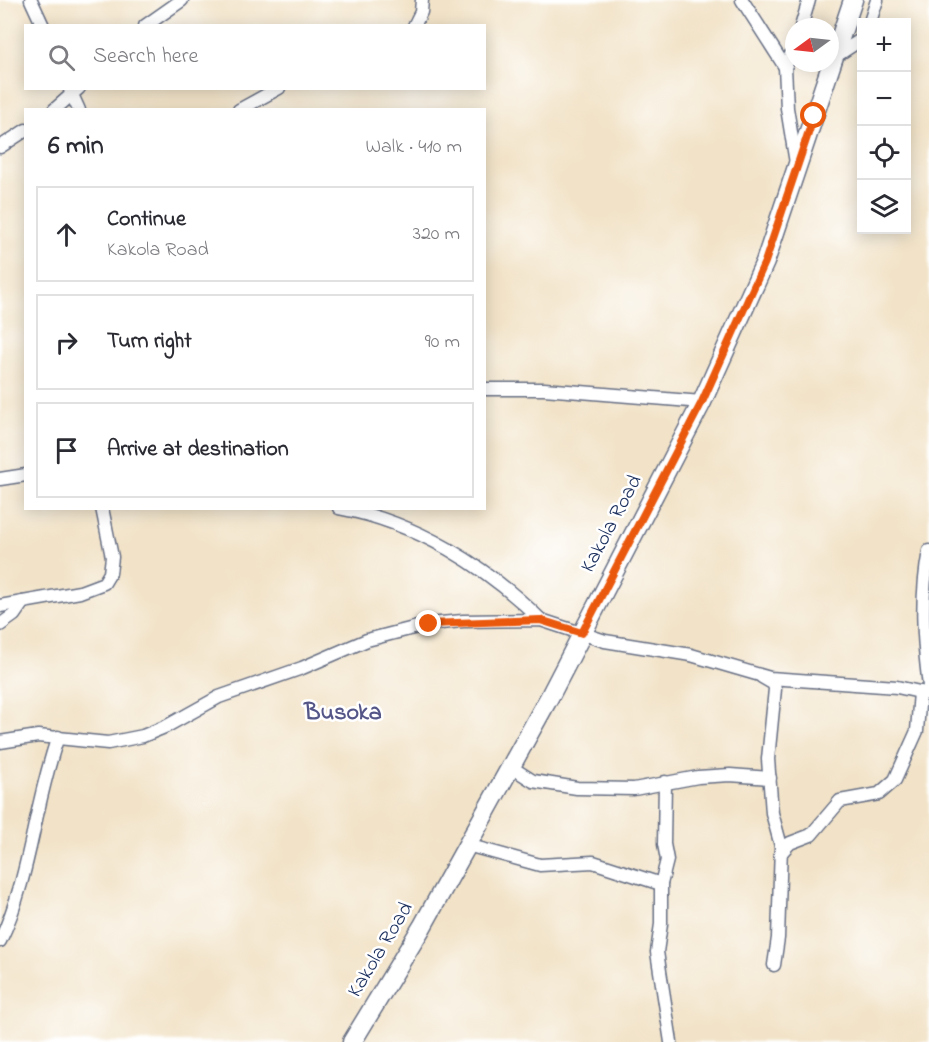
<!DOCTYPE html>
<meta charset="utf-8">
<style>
body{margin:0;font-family:"Indie Flower",sans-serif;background:#f2f2f3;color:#2b2b33}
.controls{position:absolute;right:18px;top:18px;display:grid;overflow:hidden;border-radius:0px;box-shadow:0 3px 15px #0003}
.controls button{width:54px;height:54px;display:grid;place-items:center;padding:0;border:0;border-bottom:2px solid #e1e1e2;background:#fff;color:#2b2b33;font:30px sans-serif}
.compass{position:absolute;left:785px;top:18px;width:54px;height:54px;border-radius:50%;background:#fff;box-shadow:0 3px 15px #0003;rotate:255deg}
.stop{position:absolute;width:18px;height:18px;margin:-14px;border:4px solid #ea580c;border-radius:50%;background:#fff}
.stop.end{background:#ea580c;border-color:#fff;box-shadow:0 2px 6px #0008}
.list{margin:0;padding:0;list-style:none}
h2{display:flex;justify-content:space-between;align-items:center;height:78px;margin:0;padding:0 24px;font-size:26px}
h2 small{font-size:20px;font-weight:400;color:#7c7c81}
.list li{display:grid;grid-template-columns:39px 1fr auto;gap:18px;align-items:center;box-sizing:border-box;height:96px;margin:0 12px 12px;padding:0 12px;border:2px solid #e1e1e2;border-radius:0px}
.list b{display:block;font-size:22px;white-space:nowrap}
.list p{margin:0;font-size:20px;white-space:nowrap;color:#7c7c81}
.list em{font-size:20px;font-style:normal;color:#7c7c81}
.icon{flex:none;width:33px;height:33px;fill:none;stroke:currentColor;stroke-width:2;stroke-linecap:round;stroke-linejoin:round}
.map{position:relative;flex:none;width:929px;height:1042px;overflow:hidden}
.search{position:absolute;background:#fff;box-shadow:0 3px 15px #0003;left:24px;top:24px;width:462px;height:66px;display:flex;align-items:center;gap:15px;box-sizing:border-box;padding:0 21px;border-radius:0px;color:#7c7c81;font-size:22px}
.panel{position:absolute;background:#fff;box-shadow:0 3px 15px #0003;left:24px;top:108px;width:462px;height:402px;border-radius:0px}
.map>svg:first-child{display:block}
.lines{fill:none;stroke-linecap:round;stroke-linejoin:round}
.street-casing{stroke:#666e83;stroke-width:15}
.secondary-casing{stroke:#666e83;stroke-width:21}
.street{stroke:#fff;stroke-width:12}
.secondary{stroke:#fff;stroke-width:18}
.route{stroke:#ea580c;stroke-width:8}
.labels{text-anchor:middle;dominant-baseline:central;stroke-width:5;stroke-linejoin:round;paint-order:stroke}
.street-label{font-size:21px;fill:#1b2f5e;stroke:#fff}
.quarter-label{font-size:24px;font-weight:bold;fill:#555688;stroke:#fff}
</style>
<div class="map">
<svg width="929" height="1042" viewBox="0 0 929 1042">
<rect width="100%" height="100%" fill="#fff"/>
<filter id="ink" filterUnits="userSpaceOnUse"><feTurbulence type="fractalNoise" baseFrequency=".0167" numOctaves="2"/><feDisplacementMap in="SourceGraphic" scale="12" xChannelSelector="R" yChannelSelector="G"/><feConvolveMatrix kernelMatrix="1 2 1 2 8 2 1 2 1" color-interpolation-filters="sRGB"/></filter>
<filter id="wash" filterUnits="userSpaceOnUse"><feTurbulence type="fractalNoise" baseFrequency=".008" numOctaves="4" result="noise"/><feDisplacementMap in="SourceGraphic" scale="24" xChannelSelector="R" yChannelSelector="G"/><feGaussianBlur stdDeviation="1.35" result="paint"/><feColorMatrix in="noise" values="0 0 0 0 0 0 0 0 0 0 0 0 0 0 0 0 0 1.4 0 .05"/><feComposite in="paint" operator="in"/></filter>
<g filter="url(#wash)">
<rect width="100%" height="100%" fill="#f2e3c8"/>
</g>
<g filter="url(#ink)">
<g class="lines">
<defs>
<g id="street">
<polyline points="31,0 43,26"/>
<polyline points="742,0 785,67"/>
<polyline points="870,22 877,0"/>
<polyline points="145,26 182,0"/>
<polyline points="414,26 421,12 422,0"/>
<polyline points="801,27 809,0"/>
<polyline points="794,48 785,67 787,108 796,163"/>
<polyline points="833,58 862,39"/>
<polyline points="70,90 79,110"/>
<polyline points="54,110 79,88"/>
<polyline points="239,110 279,88"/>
<polyline points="0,147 26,130"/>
<polyline points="484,389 544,389 702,402"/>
<polyline points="0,479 26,475"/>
<path d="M 339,508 C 416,522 486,566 541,620"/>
<path d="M 929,551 C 920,598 923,639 929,686"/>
<polyline points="0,606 80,592 104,583 110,573 112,557 102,508"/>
<polyline points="0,625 14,615 23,602"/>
<polyline points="762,677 774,684 775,689 768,759 772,813 781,846 778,938 774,965"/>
<polyline points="0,742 38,736 108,743 143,736 167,726 219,697 302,668 367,640 429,624 463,621 541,620 605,641 691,655 770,678 897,687 929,694"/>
<polyline points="511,767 533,781 577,788 634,789 698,777 730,775 770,778"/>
<polyline points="665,782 664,844 667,860 661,884 661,924 657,952 671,1042"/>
<polyline points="467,845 540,865 593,862 661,884"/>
<polyline points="780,854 790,843 811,835 840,801 879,794 895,780 917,731 920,692"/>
<path d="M 0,941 C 31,876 34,804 58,737"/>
</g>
<polyline id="secondary" points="352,1042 422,927 551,694 702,402 765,262 853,0"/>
</defs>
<use href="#street" class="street-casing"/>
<use href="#secondary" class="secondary-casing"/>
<use href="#street" class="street"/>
<use href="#secondary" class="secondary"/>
</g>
</g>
<g class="lines" filter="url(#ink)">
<polyline class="route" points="429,624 540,620 582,633 702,402 765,262 814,116"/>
</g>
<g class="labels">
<g class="street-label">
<text transform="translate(612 524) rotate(-62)">Kakola Road</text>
<text transform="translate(381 950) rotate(-59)">Kakola Road</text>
</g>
<g class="quarter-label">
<text x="343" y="713">Busoka</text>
</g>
</g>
</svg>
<div class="controls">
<button>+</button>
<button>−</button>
<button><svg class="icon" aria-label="locate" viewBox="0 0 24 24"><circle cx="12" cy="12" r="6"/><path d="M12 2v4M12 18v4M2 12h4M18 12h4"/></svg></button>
<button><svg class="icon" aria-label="layers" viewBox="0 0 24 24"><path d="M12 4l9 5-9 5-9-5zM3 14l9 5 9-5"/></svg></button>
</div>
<svg class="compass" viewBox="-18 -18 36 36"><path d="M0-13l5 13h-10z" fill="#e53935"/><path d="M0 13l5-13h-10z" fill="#7c7c81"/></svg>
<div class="stop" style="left:814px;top:116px"></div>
<div class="stop end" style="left:429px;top:624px"></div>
<div class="search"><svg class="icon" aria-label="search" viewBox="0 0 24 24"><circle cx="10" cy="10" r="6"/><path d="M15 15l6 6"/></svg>Search here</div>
<section class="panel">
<h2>6 min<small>Walk · 410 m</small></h2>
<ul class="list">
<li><svg class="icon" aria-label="ahead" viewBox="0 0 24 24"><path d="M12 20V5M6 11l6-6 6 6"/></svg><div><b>Continue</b><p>Kakola Road</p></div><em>320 m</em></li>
<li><svg class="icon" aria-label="right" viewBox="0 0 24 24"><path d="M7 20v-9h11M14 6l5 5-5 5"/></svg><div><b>Turn right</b></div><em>90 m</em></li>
<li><svg class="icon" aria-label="arrive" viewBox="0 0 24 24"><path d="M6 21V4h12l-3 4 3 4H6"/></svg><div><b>Arrive at destination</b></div></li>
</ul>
</section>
</div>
